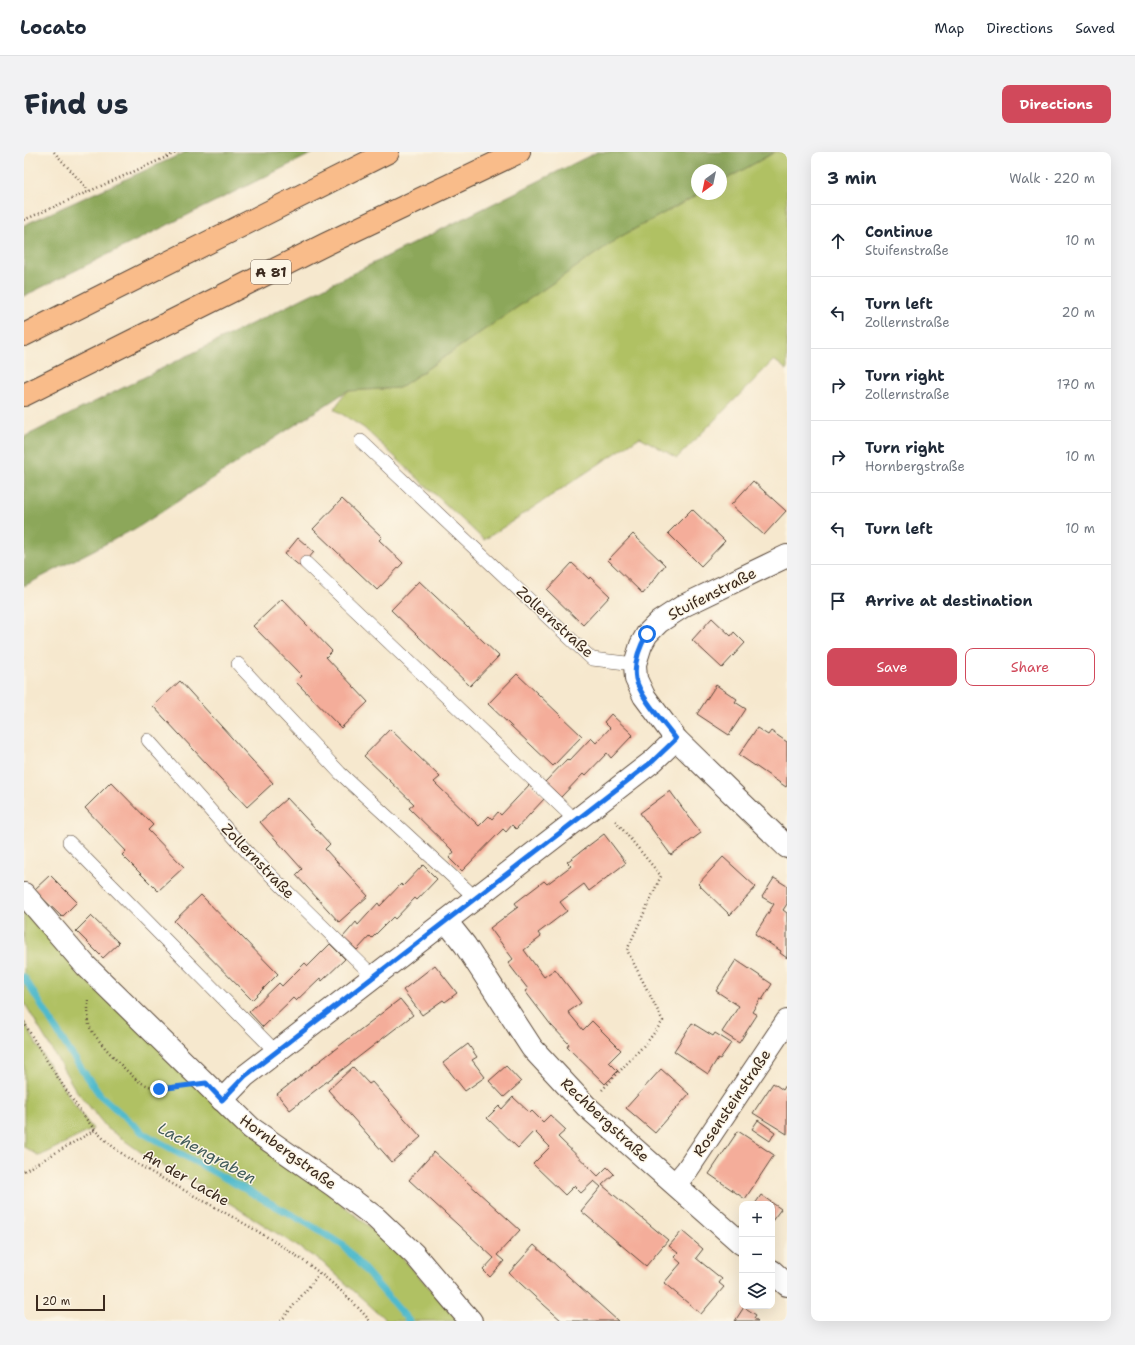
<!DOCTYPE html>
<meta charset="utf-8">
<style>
body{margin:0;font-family:"Shantell Sans",sans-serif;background:#f2f2f3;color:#1f2937}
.controls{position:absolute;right:12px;bottom:12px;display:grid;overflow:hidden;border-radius:8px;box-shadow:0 4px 16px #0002}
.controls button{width:36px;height:36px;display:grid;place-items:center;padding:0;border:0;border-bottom:1px solid #e0e1e3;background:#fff;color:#1f2937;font:20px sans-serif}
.compass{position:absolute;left:667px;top:12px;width:36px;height:36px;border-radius:50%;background:#fff;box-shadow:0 4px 16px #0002;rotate:213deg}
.scale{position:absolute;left:12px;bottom:10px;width:69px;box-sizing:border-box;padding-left:4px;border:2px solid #3b2a1e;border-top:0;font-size:11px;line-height:14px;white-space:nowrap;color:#3b2a1e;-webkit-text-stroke:3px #fcf5e5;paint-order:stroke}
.stop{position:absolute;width:12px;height:12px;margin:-9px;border:3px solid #1a73e8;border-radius:50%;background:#fff}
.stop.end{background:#1a73e8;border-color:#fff;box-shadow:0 1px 4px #0008}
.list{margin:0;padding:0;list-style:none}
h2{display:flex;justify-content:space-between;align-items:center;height:52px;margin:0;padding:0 16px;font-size:17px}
h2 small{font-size:13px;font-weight:400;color:#747a83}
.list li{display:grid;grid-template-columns:26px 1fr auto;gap:12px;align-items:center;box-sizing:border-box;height:72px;padding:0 16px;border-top:1px solid #e0e1e3}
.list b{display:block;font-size:15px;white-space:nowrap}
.list p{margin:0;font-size:13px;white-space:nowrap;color:#747a83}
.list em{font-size:13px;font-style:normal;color:#747a83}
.actions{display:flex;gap:8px;padding:12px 16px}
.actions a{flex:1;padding:9px 0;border:1px solid #d1495b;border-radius:8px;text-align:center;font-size:14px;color:#d1495b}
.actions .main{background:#d1495b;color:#fff}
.icon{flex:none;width:22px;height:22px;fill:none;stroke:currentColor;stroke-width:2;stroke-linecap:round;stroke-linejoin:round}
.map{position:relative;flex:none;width:763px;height:1169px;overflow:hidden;border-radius:8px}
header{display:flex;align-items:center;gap:24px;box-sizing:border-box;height:56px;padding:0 20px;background:#fff;border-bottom:1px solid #e0e1e3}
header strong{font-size:19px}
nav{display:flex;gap:22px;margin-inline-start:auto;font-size:14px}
.intro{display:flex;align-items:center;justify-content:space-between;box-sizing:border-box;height:96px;padding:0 24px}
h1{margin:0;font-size:28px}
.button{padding:10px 18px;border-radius:8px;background:#d1495b;color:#fff;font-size:14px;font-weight:700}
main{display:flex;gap:24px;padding:0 24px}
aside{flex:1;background:#fff;border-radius:8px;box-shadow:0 4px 16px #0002}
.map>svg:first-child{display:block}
.green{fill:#b0c164;stroke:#767641}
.forest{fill:#8ca75a;stroke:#64683c}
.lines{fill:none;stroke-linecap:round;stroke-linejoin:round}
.stream{stroke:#50bacc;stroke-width:7}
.building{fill:#f4ad9a}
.service-casing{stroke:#574638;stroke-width:14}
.minor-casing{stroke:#574638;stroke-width:24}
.motorway-casing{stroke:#574638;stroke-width:24}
.path{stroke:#574638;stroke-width:2.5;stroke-dasharray:1 3;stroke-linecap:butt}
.service{stroke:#fff;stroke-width:13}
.minor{stroke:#fff;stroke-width:22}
.motorway{stroke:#f9bc8a;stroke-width:22}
.route{stroke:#1a73e8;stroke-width:5}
.labels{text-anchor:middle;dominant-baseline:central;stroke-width:3;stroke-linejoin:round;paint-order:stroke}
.shield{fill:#fcf5e5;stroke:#75675a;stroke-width:1}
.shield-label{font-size:14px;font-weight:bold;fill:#3b2a1e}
.street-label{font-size:15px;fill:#3b2a1e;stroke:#fcf5e5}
.water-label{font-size:16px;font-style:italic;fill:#425c5b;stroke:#fcf5e5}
</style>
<header>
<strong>Locato</strong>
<nav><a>Map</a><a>Directions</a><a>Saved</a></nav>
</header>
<div class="intro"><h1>Find us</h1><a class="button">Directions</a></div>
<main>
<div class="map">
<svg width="763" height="1169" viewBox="0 0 763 1169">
<rect width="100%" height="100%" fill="#fcf5e5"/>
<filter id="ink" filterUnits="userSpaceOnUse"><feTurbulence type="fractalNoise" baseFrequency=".025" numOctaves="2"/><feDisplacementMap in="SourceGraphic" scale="8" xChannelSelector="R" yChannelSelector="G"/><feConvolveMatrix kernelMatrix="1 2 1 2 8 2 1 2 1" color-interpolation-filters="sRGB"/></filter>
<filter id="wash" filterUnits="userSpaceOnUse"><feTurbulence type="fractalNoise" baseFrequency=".012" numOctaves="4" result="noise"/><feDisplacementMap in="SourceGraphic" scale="16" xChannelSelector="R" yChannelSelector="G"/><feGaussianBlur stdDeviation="0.9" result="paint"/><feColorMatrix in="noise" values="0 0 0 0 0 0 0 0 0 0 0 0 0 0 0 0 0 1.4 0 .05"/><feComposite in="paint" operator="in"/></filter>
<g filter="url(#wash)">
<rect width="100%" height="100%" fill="#f6e8ce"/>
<g class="green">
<polygon points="751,0 763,0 763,218 750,208 653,306 616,285 460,388 340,276 310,257 323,239 375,236 596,85 675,42 697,42 697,30"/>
<polygon points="0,755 290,1029 366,1092 435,1169 363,1169 298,1110 177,1033 128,1008 83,976 51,937 0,850"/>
<path d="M 0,870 C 21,907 42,944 69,977 L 15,1004 L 0,995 Z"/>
</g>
<g class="forest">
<polygon points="162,0 291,0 0,144 0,73"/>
<polygon points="573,0 751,0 697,30 697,18 673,18 673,42 675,42 596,85 375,236 323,239 116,374 0,434 0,285"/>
</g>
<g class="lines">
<polyline class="stream" points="0,825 46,900 76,943 119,981 286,1073 320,1094 385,1169"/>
</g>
<g id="blocks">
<g class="building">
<polygon points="729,329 762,359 740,383 707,353"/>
<polygon points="318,347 358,385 355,388 379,411 353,438 289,377"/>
<polygon points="668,357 701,389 677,414 644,381"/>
<polygon points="609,382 641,413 619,442 584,408"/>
<polygon points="274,386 290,400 277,415 261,402"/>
<polygon points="548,411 565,427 566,425 586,444 559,473 523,438"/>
<polygon points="395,429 475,504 446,534 367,458"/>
<polygon points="258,447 308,499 302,505 344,550 317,576 272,530 278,524 229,474"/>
<polygon points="688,466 707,484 710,480 721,491 698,516 668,488"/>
<polygon points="493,522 558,584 529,614 464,552"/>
<polygon points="156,529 249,631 223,655 129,554"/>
<polygon points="692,533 713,547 711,550 722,557 705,583 673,562"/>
<polygon points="587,562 609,583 587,606 583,601 561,624 559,622 537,645 521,630 543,607 545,609 567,586 572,591 586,576 580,570"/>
<polygon points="733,576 744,583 747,579 763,590 763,633 762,635 715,603"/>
<polygon points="366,577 416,625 410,630 455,674 465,664 468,667 474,660 477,663 506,632 521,646 492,677 488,673 482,680 479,677 438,719 425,706 430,700 385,656 390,652 340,604"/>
<polygon points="87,630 129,673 124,678 160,715 134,739 98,703 102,699 61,656"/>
<polygon points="646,639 677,681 647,703 616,661"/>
<polygon points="263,646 306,692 301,697 344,744 315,770 272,723 278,717 236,670"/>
<polygon points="580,682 602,711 565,739 560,732 536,750 543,759 514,781 517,785 500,798 520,825 531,817 557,851 544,860 559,878 568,869 597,898 585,910 594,919 581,932 543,895 545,892 527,873 501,839 504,837 484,811 489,807 466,776 494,755 491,751 520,729 523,732 547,714 543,710"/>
<polygon points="699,705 732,735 706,763 674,732"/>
<polygon points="399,713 413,727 393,748 391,746 371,767 369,765 348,786 346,784 333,798 319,785 332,770 334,773 354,751 356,754 377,732 379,734"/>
<polygon points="26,723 53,750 38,765 10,738"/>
<polygon points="750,726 763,734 763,752 759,758 763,761 763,806 756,801 757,799 731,782 750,752 738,745"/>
<polygon points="177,743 254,822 228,848 150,769"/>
<polygon points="67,764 95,791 79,806 52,779"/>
<polygon points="306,792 321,807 298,829 296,826 272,849 269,846 239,875 225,860 255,831 258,834 281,811 284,814"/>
<polygon points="712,808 748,832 738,848 736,847 728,860 733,863 715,891 698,880 715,854 692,839"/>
<polygon points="411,813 433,841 421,850 419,848 398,863 379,838"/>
<polygon points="376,847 389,863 266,958 253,942"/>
<polygon points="668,871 689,884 691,881 707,891 696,907 694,906 684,922 650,899"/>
<polygon points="444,892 453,905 448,908 461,925 441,939 419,911"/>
<polygon points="482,914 497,930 480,945 465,929"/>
<polygon points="329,915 345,932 348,930 397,985 368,1010 304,938"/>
<polygon points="637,917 665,942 631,981 602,956"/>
<polygon points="749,931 759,938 763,931 763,982 729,961"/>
<polygon points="489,945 506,961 508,959 519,970 526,963 542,978 534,985 574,1024 583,1015 590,1022 578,1033 644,1088 622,1114 557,1059 577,1035 570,1029 557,1041 550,1034 541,1043 509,1012 526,995 510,979 494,996 463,966 475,954 478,957"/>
<polygon points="734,968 751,980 746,989 728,977"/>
<polygon points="714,979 750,1003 721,1047 685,1022"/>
<polygon points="410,1000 496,1078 473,1103 480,1109 466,1125 459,1118 470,1106 385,1028"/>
<polygon points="737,1043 757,1057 748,1069 748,1052 731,1052"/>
<polygon points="658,1079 679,1097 672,1106 698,1127 695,1131 700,1135 677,1162 640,1131 657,1111 650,1105 654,1101 645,1094"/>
<polygon points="510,1093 535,1116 594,1169 538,1169 510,1144 485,1121"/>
<polygon points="720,1155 732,1163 730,1166 734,1169 711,1169"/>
</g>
</g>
</g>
<g filter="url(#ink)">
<use href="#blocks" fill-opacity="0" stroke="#574638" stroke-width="1"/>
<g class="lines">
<defs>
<g id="service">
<polyline points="337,289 568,507 611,512"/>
<polyline points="282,411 543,660 550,670"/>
<polyline points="214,512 316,621 443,738 450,747"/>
<polyline points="124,588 225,702 342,817 349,825"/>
<polyline points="45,690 252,900"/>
</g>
<g id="minor">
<polyline points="763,404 661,453 635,470 623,482 617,493 611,512 612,527 620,544 652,587 763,695"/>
<polyline points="0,742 62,814 227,976 310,1034 352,1066 390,1102 438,1159 447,1169"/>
<polyline points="422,769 441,793 508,896 562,954 718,1092"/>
<polyline points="198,948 221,924 629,609 652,587"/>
<polyline points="651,1032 663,1018 763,869"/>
<polyline points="748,1119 763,1133"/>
</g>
<g id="motorway">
<polyline points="0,183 364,0"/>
<polyline points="0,243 302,92 495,0"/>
</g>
</defs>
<use href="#service" class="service-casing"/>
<use href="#minor" class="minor-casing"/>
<use href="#motorway" class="motorway-casing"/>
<g class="path">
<polyline points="30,0 65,39"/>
<polyline points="0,68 154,0"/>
<path d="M 64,848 C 64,856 64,865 65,873 C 68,884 106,924 116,930 C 128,937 139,936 152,935"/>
<path d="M 0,870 C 12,892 26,914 40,935 C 52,953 64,972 80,987 C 105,1010 138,1026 167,1042 C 232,1078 297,1111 346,1169"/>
<polyline points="578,938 624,889 639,869 603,798 637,724 590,667"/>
<polyline points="0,1019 71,978"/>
<polyline points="257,1169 296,1121"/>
</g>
<use href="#service" class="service"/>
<use href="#minor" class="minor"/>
<use href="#motorway" class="motorway"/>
</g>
</g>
<g class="lines" filter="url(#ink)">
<path class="route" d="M 135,937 L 182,931 L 198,948 L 221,924 L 629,609 L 652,587 C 641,572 616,545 612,527 C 609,511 615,496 623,482"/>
</g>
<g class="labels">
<rect class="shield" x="227" y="108" width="40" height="24" rx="3"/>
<g class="shield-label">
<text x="247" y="120">A 81</text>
</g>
<g class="street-label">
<text transform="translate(688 442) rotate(-27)">Stuifenstraße</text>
<text transform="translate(531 470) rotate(42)">Zollernstraße</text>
<text transform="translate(234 709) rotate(46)">Zollernstraße</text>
<text transform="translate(708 951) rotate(-56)">Rosensteinstraße</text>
<text transform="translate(581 968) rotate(43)">Rechbergstraße</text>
<text transform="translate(264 1000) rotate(36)">Hornbergstraße</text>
<text transform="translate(162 1026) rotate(30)">An der Lache</text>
</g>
<g class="water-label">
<text transform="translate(183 1001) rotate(29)">Lachengraben</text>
</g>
</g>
</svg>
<div class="controls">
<button>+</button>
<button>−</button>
<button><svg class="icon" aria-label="layers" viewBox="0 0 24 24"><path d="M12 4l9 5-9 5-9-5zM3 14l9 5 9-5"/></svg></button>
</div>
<svg class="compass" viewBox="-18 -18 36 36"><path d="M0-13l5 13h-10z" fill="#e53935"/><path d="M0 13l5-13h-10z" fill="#747a83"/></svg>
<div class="scale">20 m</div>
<div class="stop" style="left:623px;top:482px"></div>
<div class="stop end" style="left:135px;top:937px"></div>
</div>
<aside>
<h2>3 min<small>Walk · 220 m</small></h2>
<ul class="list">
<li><svg class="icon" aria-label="ahead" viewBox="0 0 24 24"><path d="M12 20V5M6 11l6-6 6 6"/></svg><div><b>Continue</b><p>Stuifenstraße</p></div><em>10 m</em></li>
<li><svg class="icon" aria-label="left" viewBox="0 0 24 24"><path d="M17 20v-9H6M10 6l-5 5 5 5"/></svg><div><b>Turn left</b><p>Zollernstraße</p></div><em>20 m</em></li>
<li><svg class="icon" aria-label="right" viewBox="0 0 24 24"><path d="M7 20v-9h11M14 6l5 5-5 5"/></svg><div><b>Turn right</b><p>Zollernstraße</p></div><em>170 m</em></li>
<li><svg class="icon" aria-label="right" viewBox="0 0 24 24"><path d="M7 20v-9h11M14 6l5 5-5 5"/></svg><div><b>Turn right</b><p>Hornbergstraße</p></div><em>10 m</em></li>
<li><svg class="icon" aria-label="left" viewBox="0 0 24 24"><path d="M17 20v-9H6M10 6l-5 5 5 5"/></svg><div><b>Turn left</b></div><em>10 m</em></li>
<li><svg class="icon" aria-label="arrive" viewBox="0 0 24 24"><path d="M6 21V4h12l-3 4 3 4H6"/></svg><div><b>Arrive at destination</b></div></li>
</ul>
<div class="actions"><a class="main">Save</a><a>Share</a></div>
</aside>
</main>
